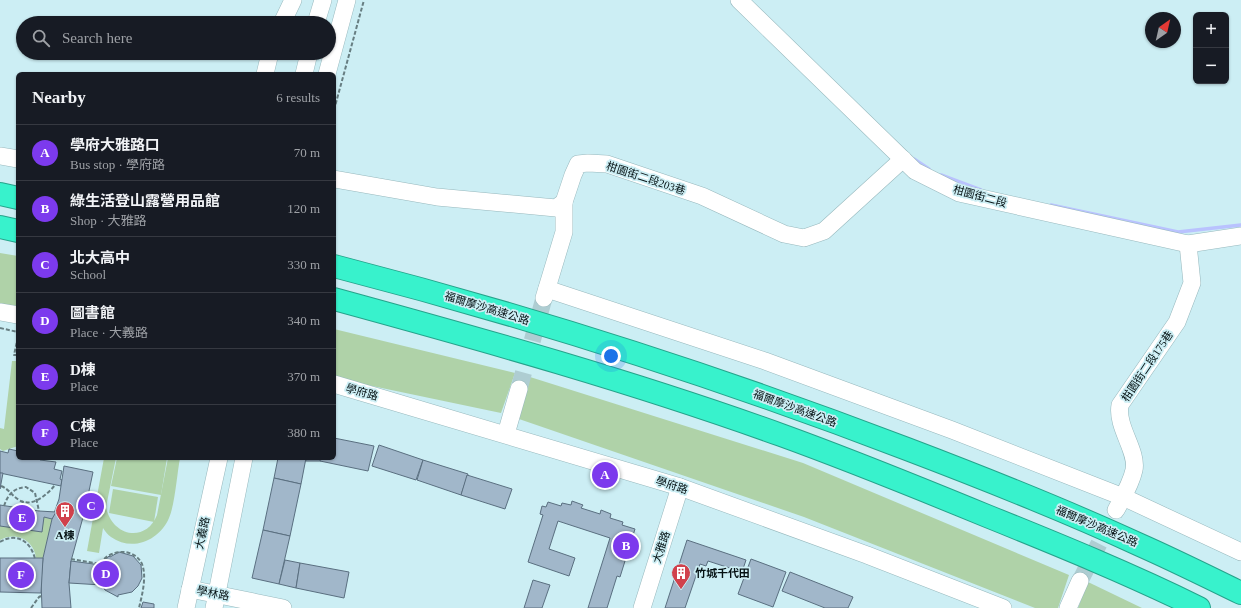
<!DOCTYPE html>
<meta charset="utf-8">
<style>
body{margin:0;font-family:"Times New Roman","Noto Sans TC",serif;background:#20242c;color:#f1f3f6}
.controls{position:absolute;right:12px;top:12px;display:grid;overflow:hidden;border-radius:6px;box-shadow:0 1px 3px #0004}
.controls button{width:36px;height:36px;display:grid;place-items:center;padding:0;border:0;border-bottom:1px solid #363941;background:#171b24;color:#f1f3f6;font:20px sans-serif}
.compass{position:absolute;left:1145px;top:12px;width:36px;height:36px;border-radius:50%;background:#171b24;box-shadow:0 1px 3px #0004;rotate:34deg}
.you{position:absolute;left:611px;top:356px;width:14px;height:14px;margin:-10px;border:3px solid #fff;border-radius:50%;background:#1a73e8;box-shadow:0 0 0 6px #1a73e833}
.badge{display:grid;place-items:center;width:26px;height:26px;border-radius:50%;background:#7c3aed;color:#fff;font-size:13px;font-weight:700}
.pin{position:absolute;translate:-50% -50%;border:2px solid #fff;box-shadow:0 1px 4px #0006}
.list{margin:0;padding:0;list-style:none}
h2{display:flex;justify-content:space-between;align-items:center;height:52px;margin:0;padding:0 16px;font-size:17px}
h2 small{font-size:13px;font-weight:400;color:#9ea1a6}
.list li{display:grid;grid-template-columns:26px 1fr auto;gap:12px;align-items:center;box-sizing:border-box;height:56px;padding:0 16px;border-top:1px solid #363941}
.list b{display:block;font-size:15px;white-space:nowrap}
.list p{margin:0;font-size:13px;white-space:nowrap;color:#9ea1a6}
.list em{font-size:13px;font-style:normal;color:#9ea1a6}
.icon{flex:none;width:22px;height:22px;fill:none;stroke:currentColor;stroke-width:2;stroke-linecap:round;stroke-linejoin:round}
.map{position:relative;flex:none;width:1241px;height:608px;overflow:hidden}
.search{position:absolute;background:#171b24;box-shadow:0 1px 3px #0004;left:16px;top:16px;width:320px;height:44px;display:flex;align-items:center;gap:10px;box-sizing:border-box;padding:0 14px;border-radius:22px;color:#9ea1a6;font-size:15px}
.panel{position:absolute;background:#171b24;box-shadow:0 1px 3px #0004;left:16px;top:72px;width:320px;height:388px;border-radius:6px}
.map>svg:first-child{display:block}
.green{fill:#afd2a8}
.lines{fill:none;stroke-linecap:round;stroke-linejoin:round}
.stream{stroke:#b9c2fe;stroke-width:3.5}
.building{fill:#a1b7ca;stroke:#5a6f80}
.minor-tunnel{stroke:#aecdd2;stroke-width:17;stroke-dasharray:17 8;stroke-linecap:butt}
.minor-casing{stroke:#97b8bd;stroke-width:18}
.highway-casing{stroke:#26a38b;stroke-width:24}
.path{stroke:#677e82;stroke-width:2;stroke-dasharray:4 2;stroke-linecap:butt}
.minor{stroke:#fff;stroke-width:17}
.highway{stroke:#38f2cc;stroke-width:22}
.labels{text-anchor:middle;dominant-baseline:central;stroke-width:3.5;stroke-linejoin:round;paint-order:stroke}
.street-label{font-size:11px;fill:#041012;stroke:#cceef4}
.poi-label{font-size:11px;font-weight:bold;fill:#041012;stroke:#cceef4}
</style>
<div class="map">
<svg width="1241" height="608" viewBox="0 0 1241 608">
<rect width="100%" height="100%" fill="#cceef4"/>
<g class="green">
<polygon points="0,253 18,256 18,315 0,312"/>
<polygon points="334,329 515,373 501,413 334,378"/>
<polygon points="12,361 18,361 18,446 3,451 0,449 0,428 4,429"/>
<polygon points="530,377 803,463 1069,575 1058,608 1035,608 804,517 519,419"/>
<path d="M 104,458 L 116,458 L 106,507 C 112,537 146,543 157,515 L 168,458 L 180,458 C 177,474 175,504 169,518 C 159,541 132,552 111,537 C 108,535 105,531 103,528 L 99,553 L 87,551 Z"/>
<polygon points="117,458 167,458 161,495 111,486"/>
<polygon points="113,489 158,497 154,522 109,513"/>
<path d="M 44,517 L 52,519 L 43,558 L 36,558 C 34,540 16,531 0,540 L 0,526 Z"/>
<polygon points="1088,582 1142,608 1078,608"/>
</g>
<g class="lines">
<g class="stream">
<polyline points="914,159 929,169"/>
<polyline points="941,175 981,190"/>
<polyline points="1051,205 1178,232 1241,225"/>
</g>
</g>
<g class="building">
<polygon points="334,438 374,446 368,471 320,461 320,458 334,458"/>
<polygon points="379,445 423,460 416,480 372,466"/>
<polygon points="9,449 18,451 18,458 41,458 40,460 56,462 54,469 62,471 60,479 62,480 61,486 0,473 0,451 8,453"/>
<polygon points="278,458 306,458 301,484 274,478"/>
<rect x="306" y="458" width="14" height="3"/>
<polygon points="423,460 468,474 461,495 417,480"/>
<polygon points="64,466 93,472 85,510 71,561 69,583 71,608 42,608 41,581 43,558 52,519 59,499"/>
<polygon points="0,473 3,473 0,489"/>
<polygon points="467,475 512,489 505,509 461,495"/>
<polygon points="274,478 301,484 290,536 263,530"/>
<polygon points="572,501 583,505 581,508 600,514 601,510 611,514 610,518 623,522 622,525 635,529 620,577 617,576 607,608 588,608 610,538 558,521 549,549 575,558 569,576 528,562 543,515 540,514 542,506 546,507 548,502 561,506 562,503 571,505"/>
<polygon points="0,505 39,511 56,512 52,519 44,517 42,532 0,526"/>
<polygon points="263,530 290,536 279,584 252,578"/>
<polygon points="687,540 746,560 742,572 708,561 706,566 700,564 685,608 665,608"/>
<polygon points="119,552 133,556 141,565 142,578 138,586 132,592 118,595 118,597 105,590 102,585 69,583 71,561 101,565 109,556 110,557"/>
<polygon points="0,558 43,558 41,593 0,592"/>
<polygon points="751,559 786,572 773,607 738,594"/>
<polygon points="285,560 300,563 296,588 279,584"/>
<polygon points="300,563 349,572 344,598 296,588"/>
<polygon points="790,572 853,597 848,608 825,608 782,591"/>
<polygon points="533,580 550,585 542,608 524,608"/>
<polygon points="143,602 154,604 154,608 141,608"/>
</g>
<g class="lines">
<g class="minor-tunnel">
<polyline points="519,389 544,298"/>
<polyline points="1080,581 1116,510"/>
</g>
<defs>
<g id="minor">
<polyline points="739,0 915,171 959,193 1188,244 1241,236"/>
<polyline points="282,23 293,0"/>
<polyline points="316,23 323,0"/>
<polyline points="265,74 270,53"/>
<polyline points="304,74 309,53"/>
<polyline points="327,74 347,0"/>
<polyline points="0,156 18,159"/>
<polyline points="334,179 437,197 556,208 564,202 573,175 578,164 588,163 607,164 702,196 784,234 804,238 824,231 903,159"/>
<polyline points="547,289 765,361 952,430 1123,497 1241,552"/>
<polyline points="544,298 564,232 564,202"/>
<polyline points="0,312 18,315"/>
<polyline points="334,384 680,487 867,555 1003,608"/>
<polyline points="506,434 519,389"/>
<path d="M 1116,510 C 1123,497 1131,484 1134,470 C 1138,451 1116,427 1120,405 L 1177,322 L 1192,283 L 1188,244"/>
<polyline points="190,589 283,608"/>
<polyline points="186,608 219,458"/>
<polyline points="214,608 244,458"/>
<polyline points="642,608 680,487"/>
<polyline points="1068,608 1080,581"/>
</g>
<g id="highway">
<polyline points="0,194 18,198"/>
<polyline points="0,227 18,231"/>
<path d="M 334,266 C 528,316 719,377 907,449 C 986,479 1064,510 1140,545 C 1174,560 1208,577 1241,593"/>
<path d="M 334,299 C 484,340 634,382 781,435 C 850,460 919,488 987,516 C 1059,545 1130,574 1199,608"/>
</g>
</defs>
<use href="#minor" class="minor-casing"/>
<use href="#highway" class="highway-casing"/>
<g class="path">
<polyline points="334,110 364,0"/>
<polyline points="0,328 18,332"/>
<polyline points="18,337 14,355 18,355"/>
<path d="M 1,486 C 9,489 11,495 19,500 C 32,508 47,495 55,485"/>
<path d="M 4,506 C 8,494 14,488 26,487 L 35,493 L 39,511"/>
<polyline points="20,508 23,501"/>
<path d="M 0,542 C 16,532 31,541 35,559"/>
<path d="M 71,559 L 100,564 C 109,549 134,547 142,564 C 147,577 142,595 139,608"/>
<polyline points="31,608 39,597 41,596"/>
</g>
<use href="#minor" class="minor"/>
<use href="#highway" class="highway"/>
</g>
<defs>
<symbol id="building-pin" viewBox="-11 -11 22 30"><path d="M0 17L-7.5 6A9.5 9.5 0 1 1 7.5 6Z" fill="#d1414c" stroke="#cceef4"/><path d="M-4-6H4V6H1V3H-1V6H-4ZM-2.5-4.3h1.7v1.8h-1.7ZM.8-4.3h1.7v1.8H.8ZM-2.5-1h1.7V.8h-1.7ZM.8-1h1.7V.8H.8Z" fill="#fff"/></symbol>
</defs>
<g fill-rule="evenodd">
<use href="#building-pin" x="54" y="500" width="22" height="30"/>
<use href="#building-pin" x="670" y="562" width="22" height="30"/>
</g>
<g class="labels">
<g class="street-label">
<text transform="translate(646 178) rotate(18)">柑園街二段203巷</text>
<text transform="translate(980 196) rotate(15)">柑園街二段</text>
<text transform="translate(487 308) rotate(17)">福爾摩沙高速公路</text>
<text transform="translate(1147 366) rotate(-56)">柑園街二段175巷</text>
<text transform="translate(362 392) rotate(16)">學府路</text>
<text transform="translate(795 408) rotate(20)">福爾摩沙高速公路</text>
<text transform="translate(672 485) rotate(18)">學府路</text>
<text transform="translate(1097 526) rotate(23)">福爾摩沙高速公路</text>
<text transform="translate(202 533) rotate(-78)">大義路</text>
<text transform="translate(661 547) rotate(-72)">大雅路</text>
<text transform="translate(213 593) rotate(11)">學林路</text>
</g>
<g class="poi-label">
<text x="65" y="535">A棟</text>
<text x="695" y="573" text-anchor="start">竹城千代田</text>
</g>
</g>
</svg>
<div class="controls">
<button>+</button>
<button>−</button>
</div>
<svg class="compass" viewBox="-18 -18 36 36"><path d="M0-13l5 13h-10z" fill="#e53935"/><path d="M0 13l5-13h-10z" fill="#9ea1a6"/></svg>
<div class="you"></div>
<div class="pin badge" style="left:605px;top:475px">A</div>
<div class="pin badge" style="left:626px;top:546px">B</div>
<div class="pin badge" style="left:91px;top:506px">C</div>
<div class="pin badge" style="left:106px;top:574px">D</div>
<div class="pin badge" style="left:22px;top:518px">E</div>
<div class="pin badge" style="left:21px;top:575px">F</div>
<div class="search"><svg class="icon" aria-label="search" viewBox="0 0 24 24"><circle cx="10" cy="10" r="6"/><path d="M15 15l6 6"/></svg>Search here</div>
<section class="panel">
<h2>Nearby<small>6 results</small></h2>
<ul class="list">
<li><span class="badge">A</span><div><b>學府大雅路口</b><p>Bus stop · 學府路</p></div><em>70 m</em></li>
<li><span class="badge">B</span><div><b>綠生活登山露營用品館</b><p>Shop · 大雅路</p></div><em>120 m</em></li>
<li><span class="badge">C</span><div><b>北大高中</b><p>School</p></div><em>330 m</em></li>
<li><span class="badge">D</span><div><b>圖書館</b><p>Place · 大義路</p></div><em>340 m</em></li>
<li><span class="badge">E</span><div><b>D棟</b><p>Place</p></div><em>370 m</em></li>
<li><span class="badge">F</span><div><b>C棟</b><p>Place</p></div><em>380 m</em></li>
</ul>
</section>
</div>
